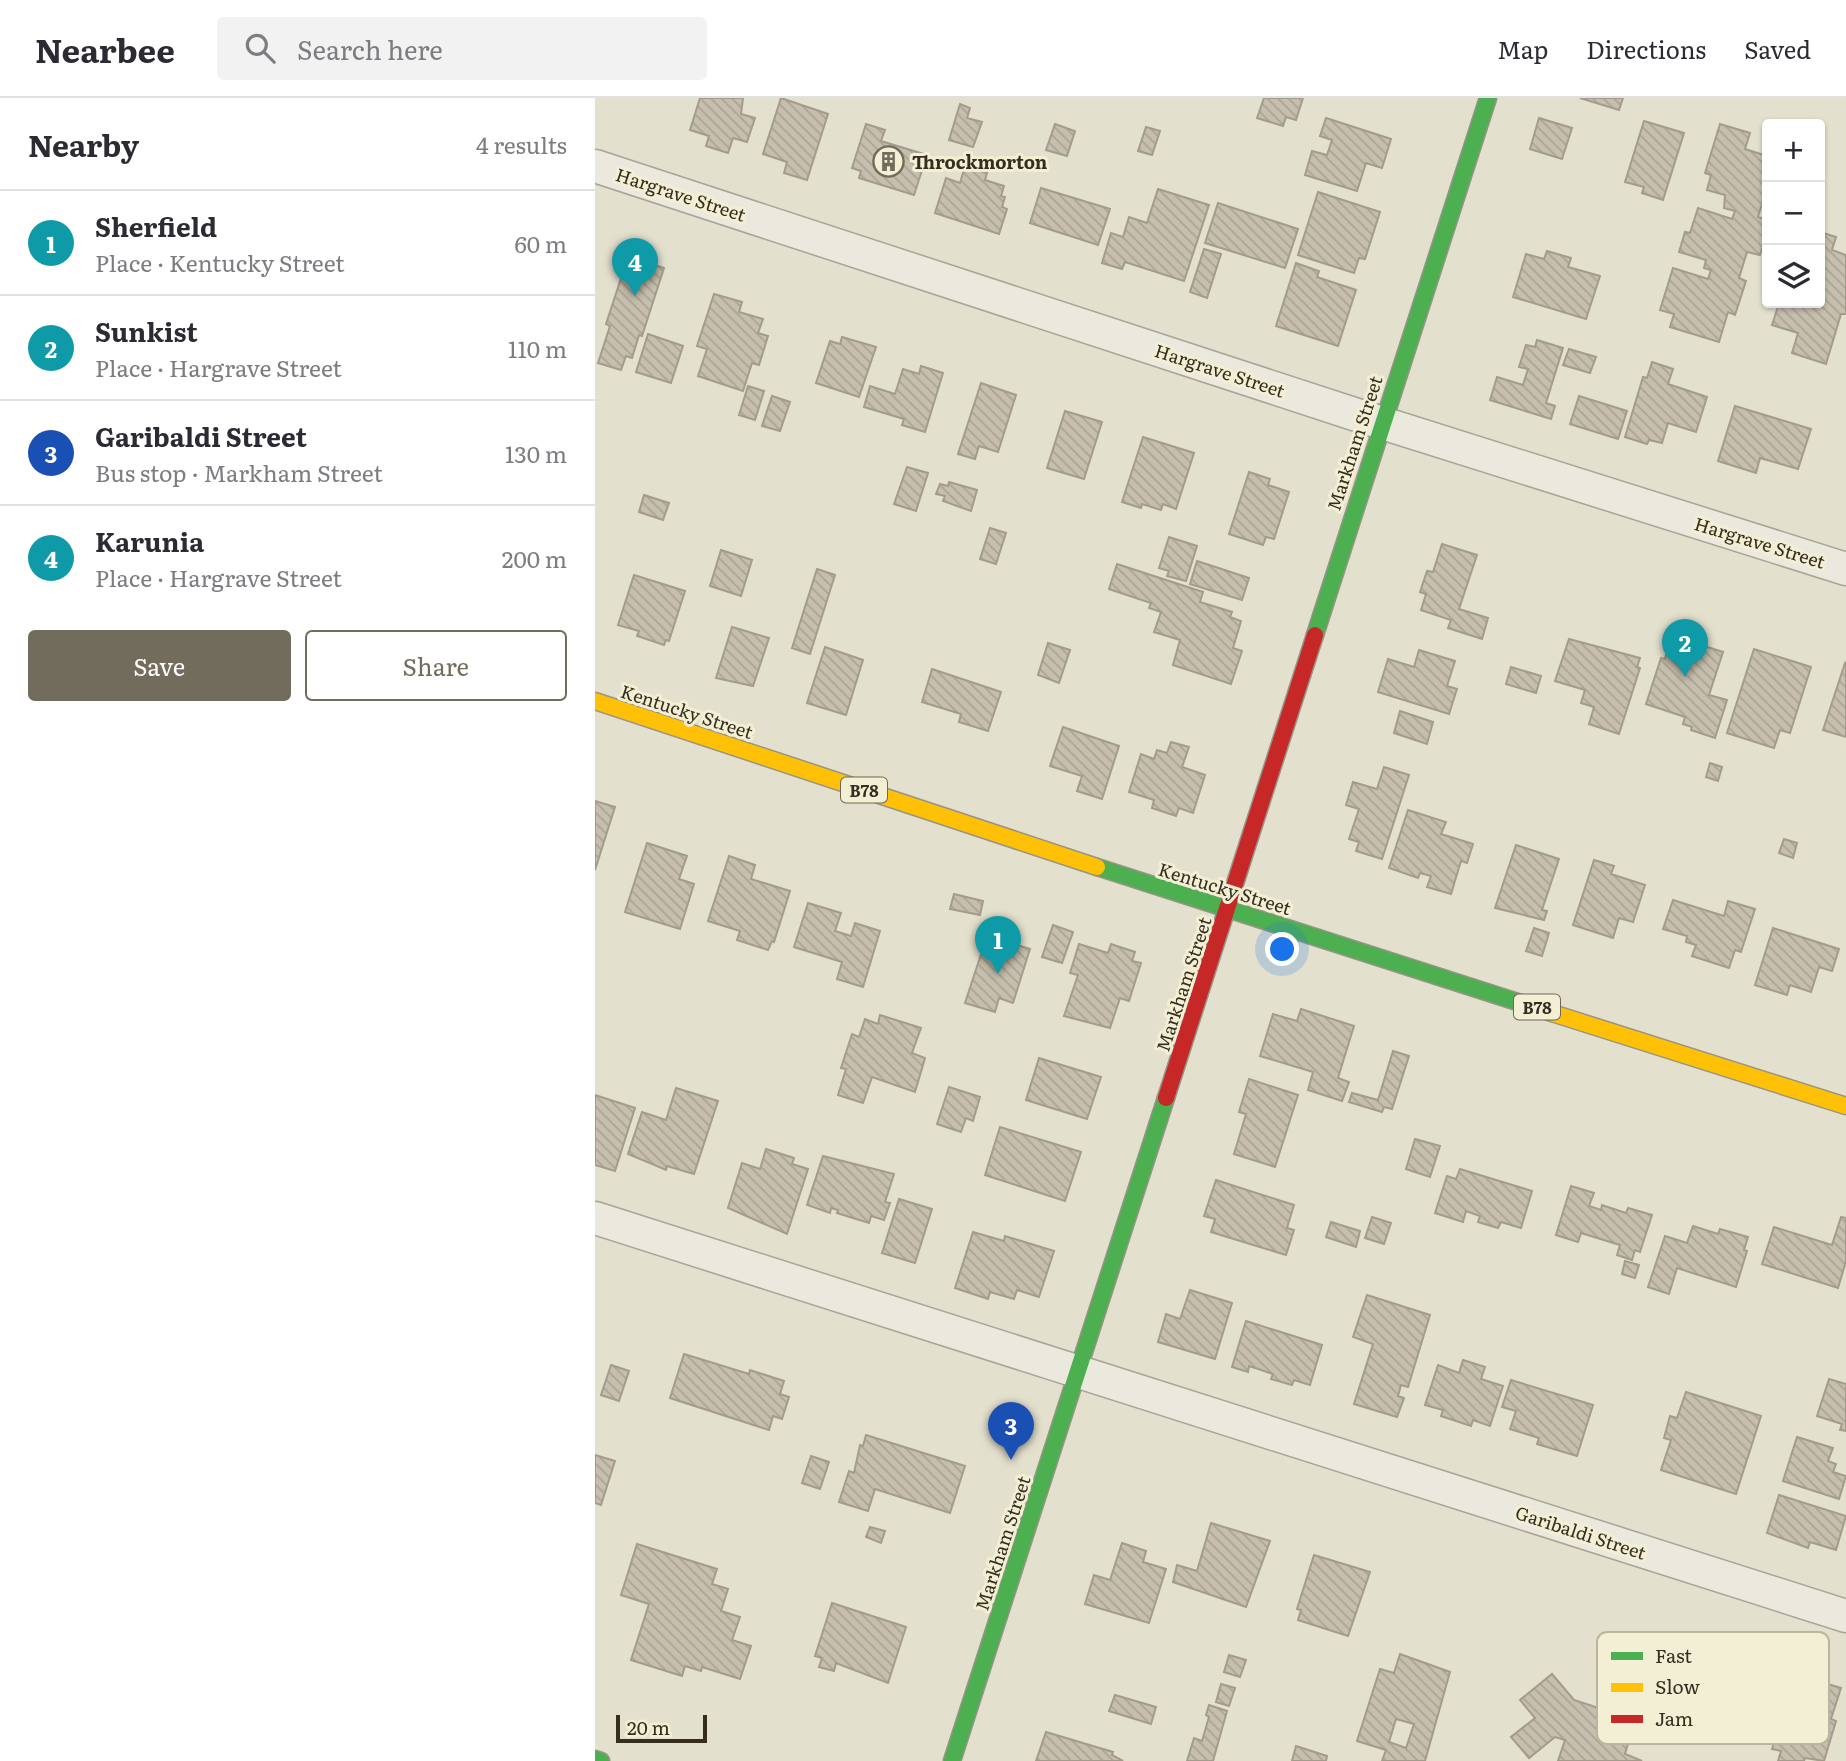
<!DOCTYPE html>
<meta charset="utf-8">
<style>
body{margin:0;font-family:Literata,serif;background:#f2f2f3;color:#2b2b33}
.controls{position:absolute;right:21px;top:21px;display:grid;overflow:hidden;border-radius:7px;box-shadow:0 2px 5px #0004}
.controls button{width:63px;height:63px;display:grid;place-items:center;padding:0;border:0;border-bottom:2px solid #e1e1e2;background:#fff;color:#2b2b33;font:35px sans-serif}
.scale{position:absolute;left:21px;bottom:18px;width:91px;box-sizing:border-box;padding-left:7px;border:4px solid #352e1f;border-top:0;font-size:19px;line-height:24px;white-space:nowrap;color:#352e1f;-webkit-text-stroke:5px #f3efd4;paint-order:stroke}
.you{position:absolute;left:688px;top:852px;width:24px;height:24px;margin:-18px;border:5px solid #fff;border-radius:50%;background:#1a73e8;box-shadow:0 0 0 10px #1a73e833}
.badge{display:grid;place-items:center;width:46px;height:46px;border-radius:50%;background:#726c5c;color:#fff;font-size:23px;font-weight:700}
.pin{position:absolute;translate:-50% -58px;filter:drop-shadow(0 2px 4px #0008)}
.pin::after{content:'';position:absolute;top:37px;width:24px;height:21px;background:inherit;clip-path:polygon(0 0,100% 0,50% 100%)}
.list{margin:0;padding:0;list-style:none}
h2{display:flex;justify-content:space-between;align-items:center;height:91px;margin:0;padding:0 28px;font-size:30px}
h2 small{font-size:23px;font-weight:400;color:#7c7c81}
.list li{display:grid;grid-template-columns:46px 1fr auto;gap:21px;align-items:center;box-sizing:border-box;height:105px;padding:0 28px;border-top:2px solid #e1e1e2}
.list b{display:block;font-size:26px;white-space:nowrap}
.list p{margin:0;font-size:23px;white-space:nowrap;color:#7c7c81}
.list em{font-size:23px;font-style:normal;color:#7c7c81}
.actions{display:flex;gap:14px;padding:21px 28px}
.actions a{flex:1;padding:16px 0;border:2px solid #726c5c;border-radius:7px;text-align:center;font-size:24px;color:#726c5c}
.actions .main{background:#726c5c;color:#fff}
.icon{flex:none;width:38px;height:38px;fill:none;stroke:currentColor;stroke-width:2;stroke-linecap:round;stroke-linejoin:round}
.map{position:relative;flex:none;width:1251px;height:1663px;overflow:hidden}
header{display:flex;align-items:center;gap:42px;box-sizing:border-box;height:98px;padding:0 35px;background:#fff;border-bottom:2px solid #e1e1e2}
header strong{font-size:33px}
nav{display:flex;gap:38px;margin-inline-start:auto;font-size:24px}
.search{width:490px;height:63px;background:#f2f2f3;display:flex;align-items:center;gap:18px;box-sizing:border-box;padding:0 24px;border-radius:7px;color:#7c7c81;font-size:26px}
main{display:flex}
aside{flex:1;background:#fff}
.map>svg:first-child{display:block}
.building{fill:url(#building-back-hatch);stroke:#a39c8d;stroke-width:2;fill-rule:evenodd}
.lines{fill:none;stroke-linecap:round;stroke-linejoin:round}
.street-casing{stroke:#a8a496;stroke-width:35}
.fast-casing{stroke:#979486;stroke-width:19}
.slow-casing{stroke:#979486;stroke-width:19}
.jam-casing{stroke:#979486;stroke-width:19}
.street{stroke:#ebe9de;stroke-width:32}
.fast{stroke:#4caf50;stroke-width:16}
.slow{stroke:#ffc107;stroke-width:16}
.jam{stroke:#c62828;stroke-width:16}
.labels{text-anchor:middle;dominant-baseline:central;stroke-width:6;stroke-linejoin:round;paint-order:stroke}
.shield{fill:#f3efd4;stroke:#6e6855;stroke-width:2}
.shield-label{font-size:16px;font-weight:bold;fill:#352e1f}
.poi-label{font-size:18px;font-weight:bold;fill:#352e1f;stroke:#f3efd4;text-anchor:start}
.street-label{font-size:18px;fill:#352e1f;stroke:#f3efd4}
.key{fill:#f3efd4;stroke:#bab59e;stroke-width:2}
.key-label{font-size:19px;fill:#352e1f}
</style>
<header>
<strong>Nearbee</strong>
<div class="search"><svg class="icon" aria-label="search" viewBox="0 0 24 24"><circle cx="10" cy="10" r="6"/><path d="M15 15l6 6"/></svg>Search here</div>
<nav><a>Map</a><a>Directions</a><a>Saved</a></nav>
</header>
<main>
<aside>
<h2>Nearby<small>4 results</small></h2>
<ul class="list">
<li><span class="badge" style="background:#0f9aa8">1</span><div><b>Sherfield</b><p>Place · Kentucky Street</p></div><em>60 m</em></li>
<li><span class="badge" style="background:#0f9aa8">2</span><div><b>Sunkist</b><p>Place · Hargrave Street</p></div><em>110 m</em></li>
<li><span class="badge" style="background:#1a4fb4">3</span><div><b>Garibaldi Street</b><p>Bus stop · Markham Street</p></div><em>130 m</em></li>
<li><span class="badge" style="background:#0f9aa8">4</span><div><b>Karunia</b><p>Place · Hargrave Street</p></div><em>200 m</em></li>
</ul>
<div class="actions"><a class="main">Save</a><a>Share</a></div>
</aside>
<div class="map">
<svg width="1251" height="1663" viewBox="0 0 1251 1663">
<defs>
<pattern id="building-back-hatch" width="6" height="6" patternUnits="userSpaceOnUse" patternTransform="scale(1.75)"><rect width="6" height="6" fill="#c6bfae"/><path d="M-1 5l2 2M0 0l6 6M5-1l2 2" fill="none" stroke="#aba495"/></pattern>
</defs>
<rect width="100%" height="100%" fill="#e3e0cd"/>
<g class="building">
<polygon points="105,0 148,0 146,16 160,20 152,44 138,40 133,55 111,48 114,38 95,32"/>
<polygon points="186,0 233,16 212,82 189,75 192,64 168,56"/>
<polygon points="669,0 708,0 701,22 691,19 688,28 662,20"/>
<polygon points="985,0 1028,0 1024,12"/>
<polygon points="365,6 375,10 372,20 387,24 378,49 354,42"/>
<polygon points="731,20 796,41 787,70 771,65 762,93 710,77 717,53 732,57 737,42 725,38"/>
<polygon points="944,20 977,30 967,61 935,51"/>
<polygon points="1049,23 1089,35 1068,102 1047,95 1049,89 1030,84"/>
<polygon points="271,26 290,32 286,43 332,57 319,97 264,80 266,73 257,70"/>
<polygon points="460,26 480,33 472,58 451,52"/>
<polygon points="1125,26 1155,35 1150,51 1172,58 1172,110 1166,109 1163,119 1172,122 1172,134 1165,157 1152,154 1144,180 1151,183 1140,217 1133,214 1124,244 1075,229 1079,216 1065,212 1078,170 1113,181 1116,172 1109,170 1111,162 1084,154 1090,134 1095,135 1103,110 1137,121 1140,113 1129,110 1130,97 1112,92 1116,77 1110,75"/>
<polygon points="551,29 565,33 557,57 543,53"/>
<polygon points="370,68 392,75 390,82 409,88 406,98 410,99 407,109 412,111 404,136 340,115 351,80 365,85"/>
<polygon points="446,90 515,111 503,147 435,125"/>
<polygon points="563,91 614,107 589,183 530,164 527,171 507,165 516,135 528,139 534,119 552,125"/>
<polygon points="723,94 785,114 770,161 764,160 759,175 703,157"/>
<polygon points="623,105 703,131 690,170 610,145"/>
<polygon points="1225,134 1241,139 1237,152 1251,157 1251,216 1246,216 1231,266 1197,255 1203,235 1177,227 1184,205 1225,205"/>
<polygon points="609,151 626,156 612,200 595,194"/>
<polygon points="952,153 976,160 973,169 1005,178 991,221 918,199 931,156 949,161"/>
<polygon points="33,159 69,170 47,238 44,237 37,260 31,258 26,272 3,265 15,228 11,226"/>
<polygon points="701,165 724,173 722,179 761,192 743,248 681,228"/>
<polygon points="119,196 147,204 144,214 168,221 163,235 173,238 164,267 157,265 148,293 103,278 112,251 102,248"/>
<polygon points="53,236 88,248 76,285 41,274"/>
<polygon points="247,239 281,249 264,299 221,285 235,243 245,246"/>
<polygon points="942,242 968,250 951,305 960,308 956,321 895,302 902,279 928,287 933,271 924,269 931,247 940,249"/>
<polygon points="974,251 1001,259 995,275 968,267"/>
<polygon points="1057,264 1078,271 1073,286 1112,299 1101,334 1073,325 1067,345 1054,342 1052,346 1030,339 1048,279 1052,280"/>
<polygon points="326,268 348,275 330,334 307,327 309,321 269,309 275,288 300,296 308,271 324,276"/>
<polygon points="386,285 421,297 403,354 384,348 380,361 363,356"/>
<polygon points="153,288 169,293 160,322 144,317"/>
<polygon points="177,298 195,304 185,333 167,328"/>
<polygon points="984,298 1032,313 1023,341 975,326"/>
<polygon points="1140,308 1216,331 1203,371 1165,360 1161,375 1123,363"/>
<polygon points="470,313 507,324 489,381 452,370"/>
<polygon points="548,339 599,355 581,411 568,406 566,412 547,406 546,410 527,404"/>
<polygon points="312,369 333,375 321,413 299,406"/>
<polygon points="654,374 675,381 673,387 694,394 679,441 671,439 668,447 634,436"/>
<polygon points="354,384 382,392 376,413 348,403 350,398 341,396 345,386 353,388"/>
<polygon points="49,397 74,405 68,422 44,414"/>
<polygon points="395,430 411,435 401,466 385,461"/>
<polygon points="574,439 602,448 591,483 572,478 574,473 564,470"/>
<polygon points="847,446 882,457 864,511 893,520 887,541 853,530 856,522 826,512 831,496 825,494 832,473 838,474"/>
<polygon points="126,452 157,462 146,498 115,488"/>
<polygon points="602,463 654,480 647,502 595,486"/>
<polygon points="522,466 608,494 605,504 637,514 635,519 646,523 638,550 647,553 636,586 578,567 585,542 559,534 566,514 554,510 556,505 514,491"/>
<polygon points="222,471 240,477 215,556 197,550"/>
<polygon points="39,477 90,493 74,543 71,542 69,547 42,538 44,533 23,527"/>
<polygon points="137,529 174,540 158,588 121,580"/>
<polygon points="974,541 1045,560 1042,569 1045,570 1024,636 994,626 999,609 986,605 990,592 960,583"/>
<polygon points="453,545 475,552 464,585 443,577"/>
<polygon points="1100,545 1128,554 1114,597 1132,602 1120,640 1096,632 1097,629 1088,626 1090,619 1051,606 1066,560 1070,561 1072,553 1095,560"/>
<polygon points="230,549 268,562 251,617 212,605"/>
<polygon points="1159,551 1216,569 1195,635 1185,632 1179,650 1132,635"/>
<polygon points="824,552 860,563 852,588 862,591 854,616 783,594 793,561 819,569"/>
<polygon points="1250,565 1251,566 1251,639 1228,632"/>
<polygon points="916,569 946,578 941,595 911,586"/>
<polygon points="337,571 406,594 393,633 364,624 366,616 327,604"/>
<polygon points="805,613 838,624 832,646 799,635"/>
<polygon points="468,629 524,648 507,701 482,693 487,678 455,668"/>
<polygon points="576,644 594,649 587,669 610,677 598,715 584,710 581,718 557,710 559,702 534,694 546,656 559,661 562,652 572,655"/>
<polygon points="1115,665 1127,669 1123,683 1111,679"/>
<polygon points="789,669 814,677 787,761 761,753 764,744 754,741 764,711 751,707 758,684 782,691"/>
<polygon points="0,703 20,709 0,772"/>
<polygon points="813,712 851,724 846,736 878,746 872,765 866,763 856,796 832,789 836,778 825,775 823,780 794,770"/>
<polygon points="1189,741 1202,745 1198,760 1184,755"/>
<polygon points="52,745 92,758 84,781 99,786 85,831 30,814"/>
<polygon points="921,747 964,761 947,812 952,813 949,822 900,810"/>
<polygon points="134,758 160,767 156,781 195,793 179,844 177,843 173,852 142,842 145,833 113,823"/>
<polygon points="999,762 1019,768 1016,776 1050,787 1038,824 1024,820 1018,840 978,827"/>
<polygon points="359,796 388,803 385,817 355,811"/>
<polygon points="1078,802 1129,818 1133,803 1160,811 1146,854 1140,852 1134,870 1097,858 1101,847 1091,844 1092,838 1068,831"/>
<polygon points="213,805 246,815 240,833 256,838 260,825 285,833 268,889 242,881 247,864 199,849"/>
<polygon points="458,827 478,834 467,865 447,859"/>
<polygon points="939,830 954,835 947,858 931,853"/>
<polygon points="1178,830 1244,851 1237,873 1224,869 1216,894 1195,887 1192,897 1160,887"/>
<polygon points="392,838 435,851 418,905 404,900 400,914 370,905"/>
<polygon points="484,846 513,855 516,846 540,854 537,863 546,865 534,903 525,900 515,930 469,918 483,877 475,875"/>
<polygon points="706,911 759,928 743,980 754,984 747,1003 713,992 718,974 665,958 678,916 702,923"/>
<polygon points="285,917 326,930 317,955 330,960 320,994 277,979 268,1005 243,997 251,971 246,970 257,936 264,939 270,921 283,926"/>
<polygon points="798,953 814,958 797,1011 789,1009 787,1014 754,1004 757,995 783,1002"/>
<polygon points="444,960 506,979 492,1021 431,1002"/>
<polygon points="654,981 703,997 680,1069 639,1056 651,1016 644,1014"/>
<polygon points="354,989 385,999 378,1023 371,1020 366,1034 342,1026"/>
<polygon points="81,990 123,1003 99,1076 72,1068 71,1072 33,1056 47,1014 71,1022"/>
<polygon points="0,997 40,1010 20,1073 0,1067"/>
<polygon points="405,1029 486,1054 470,1103 390,1077"/>
<polygon points="820,1041 845,1048 835,1079 811,1071"/>
<polygon points="171,1051 199,1060 197,1066 213,1071 192,1136 133,1110 147,1065 165,1071"/>
<polygon points="228,1058 299,1076 290,1104 295,1105 289,1122 276,1118 274,1125 242,1115 243,1112 236,1110 235,1115 212,1107"/>
<polygon points="865,1071 937,1093 926,1130 906,1124 903,1130 883,1124 885,1118 871,1113 868,1124 840,1115 852,1078 861,1081"/>
<polygon points="621,1082 699,1107 692,1130 699,1132 691,1157 616,1134 620,1121 609,1118"/>
<polygon points="976,1088 999,1095 994,1108 1006,1112 1007,1107 1031,1115 1033,1110 1057,1117 1045,1154 1040,1152 1037,1162 1022,1157 1025,1147 986,1135 983,1144 961,1137"/>
<polygon points="304,1101 337,1111 320,1165 287,1155"/>
<polygon points="777,1119 796,1125 789,1146 770,1140"/>
<polygon points="1246,1119 1251,1120 1251,1163 1243,1190 1167,1166 1179,1129 1237,1147"/>
<polygon points="736,1124 765,1133 761,1149 731,1139"/>
<polygon points="1098,1128 1123,1136 1125,1131 1153,1139 1149,1152 1152,1153 1141,1189 1082,1170 1074,1196 1053,1189 1070,1138 1092,1145"/>
<polygon points="378,1134 409,1143 410,1138 459,1153 444,1199 422,1192 419,1201 395,1194 393,1201 360,1190"/>
<polygon points="1030,1163 1044,1167 1040,1180 1027,1176"/>
<polygon points="595,1192 637,1205 620,1261 563,1244 571,1216 585,1221"/>
<polygon points="772,1197 835,1217 813,1289 806,1287 803,1298 809,1300 802,1319 759,1306 778,1246 758,1239"/>
<polygon points="651,1223 727,1247 715,1287 699,1282 697,1287 676,1281 678,1276 654,1268 653,1274 637,1269"/>
<polygon points="89,1256 154,1276 155,1272 189,1283 185,1296 194,1299 187,1321 178,1318 174,1332 75,1300"/>
<polygon points="868,1262 890,1269 886,1281 908,1288 895,1328 878,1322 876,1328 846,1318 848,1312 830,1307 843,1267 864,1275"/>
<polygon points="16,1267 34,1273 24,1303 6,1297"/>
<polygon points="1234,1281 1251,1286 1251,1333 1245,1332 1247,1326 1222,1318"/>
<polygon points="916,1282 998,1307 982,1358 942,1346 944,1340 915,1331 921,1313 907,1309"/>
<polygon points="1091,1294 1166,1318 1141,1396 1066,1372 1076,1342 1069,1340 1075,1318 1082,1320"/>
<polygon points="271,1337 370,1368 355,1415 280,1391 273,1413 244,1404 254,1373 259,1375 265,1347 268,1348"/>
<polygon points="1202,1339 1238,1350 1233,1363 1241,1366 1238,1374 1251,1378 1244,1401 1188,1383"/>
<polygon points="0,1357 20,1363 6,1407 0,1405"/>
<polygon points="216,1358 234,1364 225,1391 207,1385"/>
<polygon points="1184,1397 1251,1418 1241,1452 1215,1444 1213,1450 1172,1435"/>
<polygon points="616,1425 675,1443 651,1509 578,1484 582,1467 602,1473"/>
<polygon points="275,1429 290,1433 286,1445 271,1439"/>
<polygon points="527,1445 551,1453 548,1464 571,1471 554,1525 490,1506 499,1477 515,1482"/>
<polygon points="42,1446 122,1471 117,1486 133,1491 126,1513 145,1519 137,1542 156,1548 145,1581 107,1569 106,1573 90,1568 87,1578 36,1562 54,1506 26,1497"/>
<polygon points="719,1457 775,1474 753,1538 703,1522 706,1512 702,1511"/>
<polygon points="237,1505 311,1529 293,1585 241,1565 239,1573 224,1569 227,1560 220,1558"/>
<path d="M 805,1556 L 855,1574 L 830,1663 L 787,1663 L 791,1652 L 762,1643 L 785,1571 L 799,1575 ZM 801,1621 L 819,1626 L 811,1650 L 794,1644 Z"/>
<polygon points="634,1557 651,1562 645,1579 629,1574"/>
<polygon points="957,1576 979,1602 1040,1622 1030,1656 1047,1663 963,1663 970,1642 960,1639 934,1660 916,1639 940,1620 925,1602"/>
<polygon points="1202,1577 1246,1590 1236,1621 1241,1623 1229,1663 1210,1660 1209,1663 1183,1663 1186,1653 1177,1651"/>
<polygon points="626,1586 640,1590 634,1608 621,1604"/>
<polygon points="520,1597 561,1609 556,1626 514,1613"/>
<polygon points="614,1607 632,1613 618,1663 592,1663 599,1640 607,1643 614,1619 611,1617"/>
<polygon points="451,1634 518,1654 517,1657 528,1663 441,1663"/>
<polygon points="701,1648 732,1658 731,1663 697,1663"/>
</g>
<g class="lines">
<defs>
<g id="street">
<polyline points="0,68 762,317 1251,471"/>
<polyline points="0,1120 1251,1518"/>
</g>
<g id="fast">
<polyline points="720,537 893,0"/>
<polyline points="502,769 957,915"/>
<polyline points="0,1661 6,1663"/>
<polyline points="357,1663 571,1000"/>
</g>
<g id="slow">
<polyline points="0,603 502,769"/>
<polyline points="957,915 1251,1008"/>
</g>
<polyline id="jam" points="571,1000 720,537"/>
</defs>
<use href="#street" class="street-casing"/>
<use href="#fast" class="fast-casing"/>
<use href="#slow" class="slow-casing"/>
<use href="#jam" class="jam-casing"/>
<use href="#street" class="street"/>
<use href="#fast" class="fast"/>
<use href="#slow" class="slow"/>
<use href="#jam" class="jam"/>
</g>
<defs>
<symbol id="building-ring" viewBox="-11 -11 22 22"><circle r="9.5" fill="#f3efd4" stroke="#726c5c" stroke-width="1.5"/><path d="M-4-6H4V6H1V3H-1V6H-4ZM-2.5-4.3h1.7v1.8h-1.7ZM.8-4.3h1.7v1.8H.8ZM-2.5-1h1.7V.8h-1.7ZM.8-1h1.7V.8H.8Z" fill="#726c5c"/></symbol>
</defs>
<g fill-rule="evenodd">
<use href="#building-ring" x="276" y="46" width="35" height="35"/>
</g>
<g class="labels">
<g class="shield">
<rect x="246" y="679.5" width="46" height="25" rx="5"/>
<rect x="919" y="896.5" width="46" height="25" rx="5"/>
</g>
<g class="shield-label">
<text x="269" y="692">B78</text>
<text x="942" y="909">B78</text>
</g>
<g class="poi-label">
<text x="317" y="63">Throckmorton</text>
</g>
<g class="street-label">
<text transform="translate(86 96) rotate(18)">Hargrave Street</text>
<text transform="translate(625 272) rotate(18)">Hargrave Street</text>
<text transform="translate(759 345) rotate(-72)">Markham Street</text>
<text transform="translate(1165 444) rotate(17)">Hargrave Street</text>
<text transform="translate(92 613) rotate(18)">Kentucky Street</text>
<text transform="translate(630 790) rotate(17)">Kentucky Street</text>
<text transform="translate(588 886) rotate(-72)">Markham Street</text>
<text transform="translate(986 1434) rotate(18)">Garibaldi Street</text>
<text transform="translate(407 1445) rotate(-72)">Markham Street</text>
</g>
</g>
<rect x="1002" y="1534" width="232" height="112" rx="10" class="key"/>
<rect x="1016" y="1554" width="32" height="8" fill="#4caf50"/>
<rect x="1016" y="1585" width="32" height="9" fill="#ffc107"/>
<rect x="1016" y="1617" width="32" height="8" fill="#c62828"/>
<g class="key-label">
<text x="1060" y="1565">Fast</text>
<text x="1060" y="1596">Slow</text>
<text x="1060" y="1628">Jam</text>
</g>
</svg>
<div class="controls">
<button>+</button>
<button>−</button>
<button><svg class="icon" aria-label="layers" viewBox="0 0 24 24"><path d="M12 4l9 5-9 5-9-5zM3 14l9 5 9-5"/></svg></button>
</div>
<div class="scale">20 m</div>
<div class="you"></div>
<div class="pin badge" style="left:403px;top:876px;background:#0f9aa8">1</div>
<div class="pin badge" style="left:1090px;top:579px;background:#0f9aa8">2</div>
<div class="pin badge" style="left:416px;top:1362px;background:#1a4fb4">3</div>
<div class="pin badge" style="left:40px;top:198px;background:#0f9aa8">4</div>
</div>
</main>
